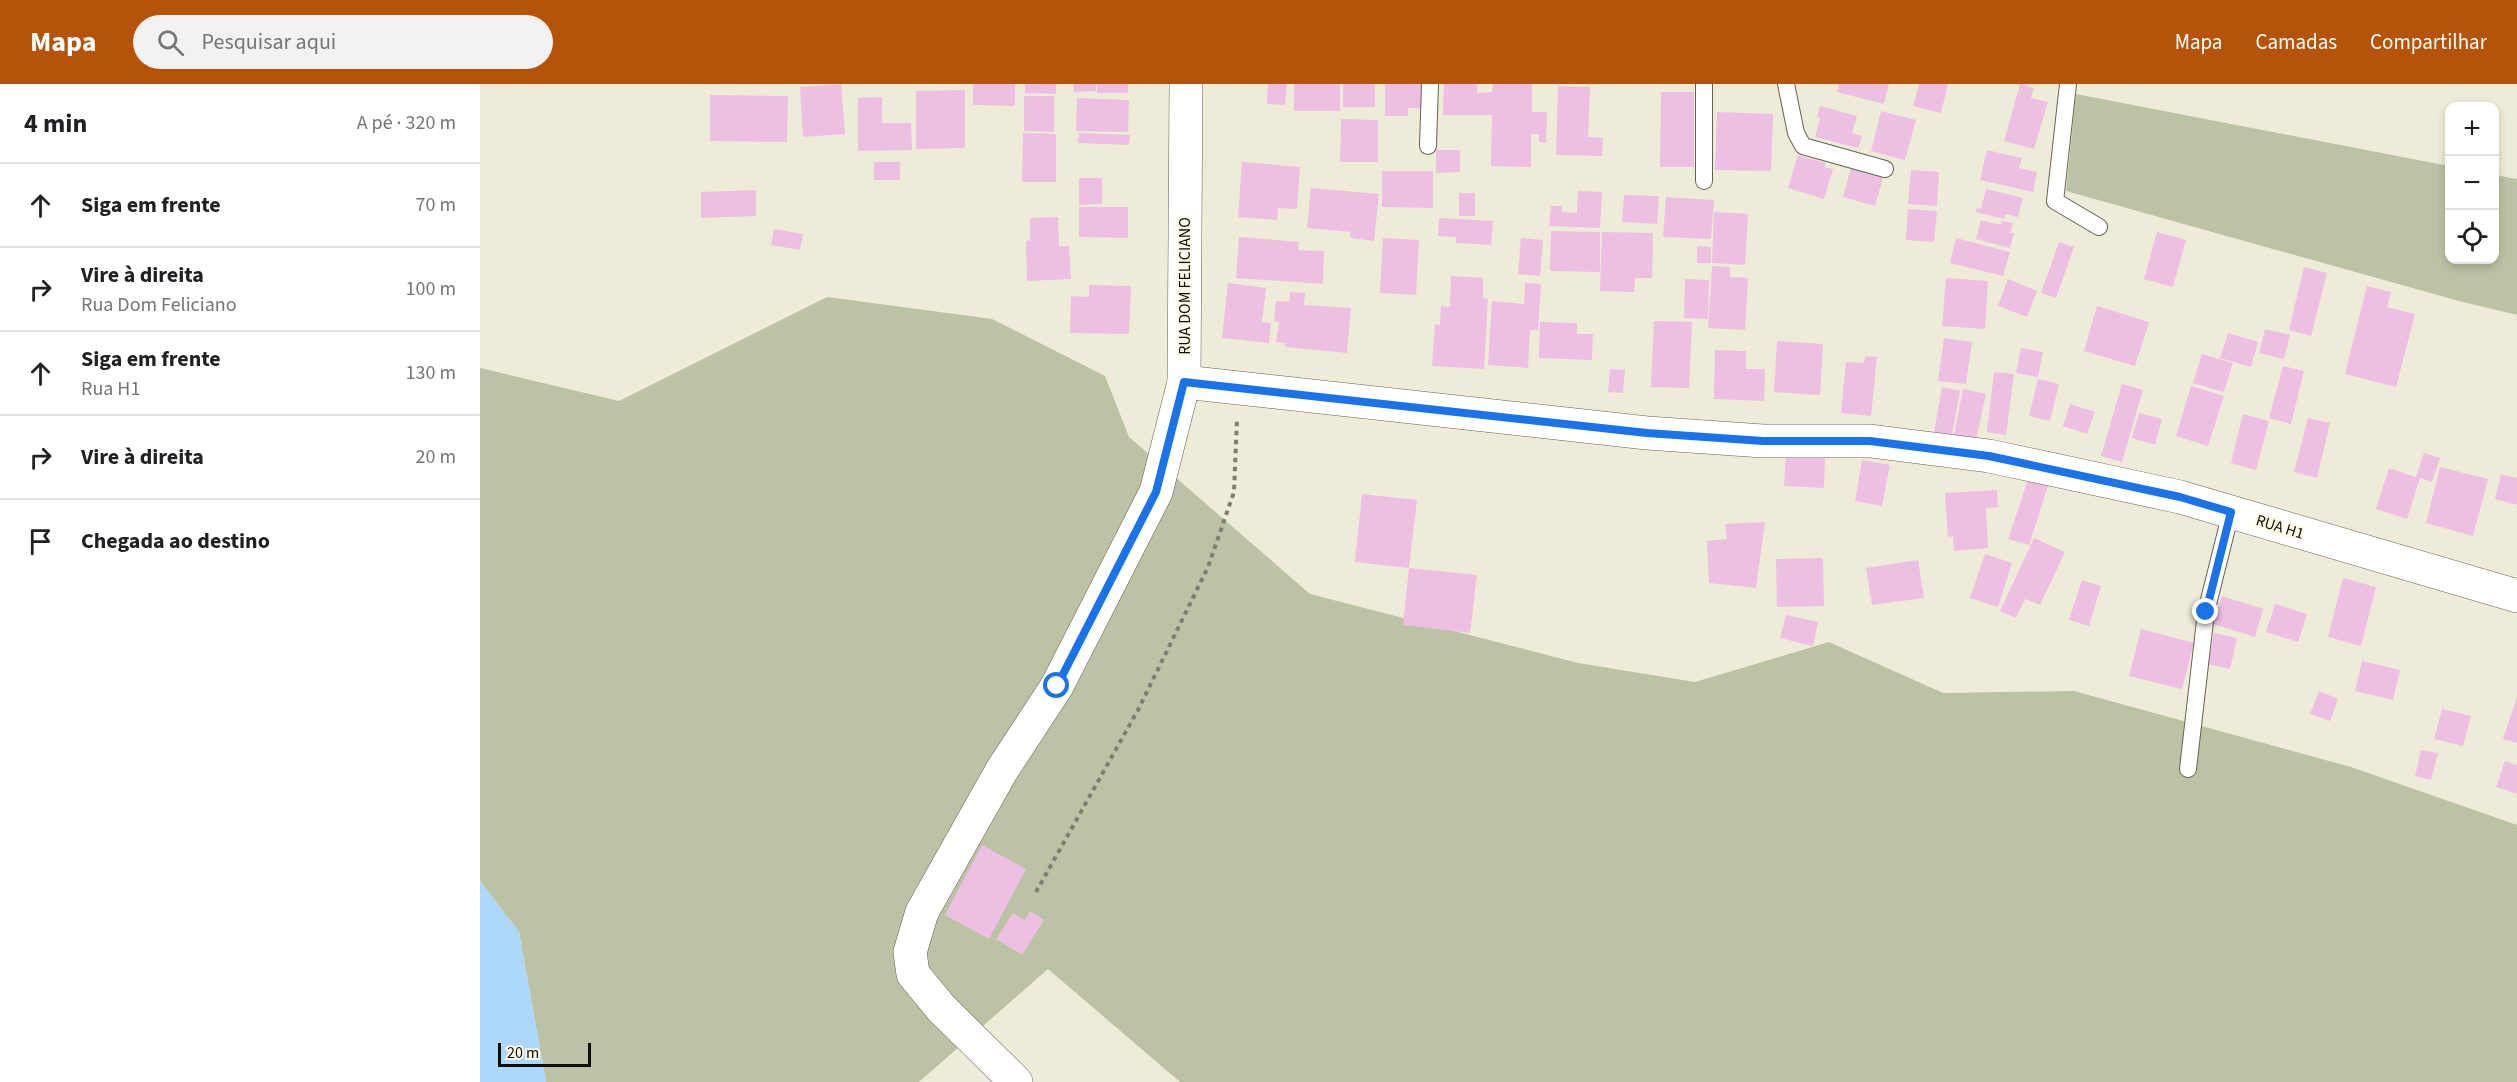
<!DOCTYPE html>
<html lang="pt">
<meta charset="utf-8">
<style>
body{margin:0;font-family:"Source Sans 3",sans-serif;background:#f2f2f2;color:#202124}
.controls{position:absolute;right:18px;top:18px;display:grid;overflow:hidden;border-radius:12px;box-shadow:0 3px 9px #0003}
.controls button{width:54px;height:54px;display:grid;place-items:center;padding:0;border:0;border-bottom:2px solid #e0e0e0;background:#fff;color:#202124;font:30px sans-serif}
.scale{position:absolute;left:18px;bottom:15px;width:93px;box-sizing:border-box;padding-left:6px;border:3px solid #0e0d07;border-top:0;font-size:16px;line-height:21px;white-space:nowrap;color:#0e0d07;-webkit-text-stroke:4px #fcf9e7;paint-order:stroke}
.stop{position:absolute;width:18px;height:18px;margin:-14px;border:4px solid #1a73e8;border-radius:50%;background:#fff}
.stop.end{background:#1a73e8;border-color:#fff;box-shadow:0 2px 6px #0008}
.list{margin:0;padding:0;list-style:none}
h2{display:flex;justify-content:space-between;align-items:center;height:78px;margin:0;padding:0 24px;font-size:26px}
h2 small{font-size:20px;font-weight:400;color:#757577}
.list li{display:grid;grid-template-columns:39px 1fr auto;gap:18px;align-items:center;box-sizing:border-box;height:84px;padding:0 24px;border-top:2px solid #e0e0e0}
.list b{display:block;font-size:22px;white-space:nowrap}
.list p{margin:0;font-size:20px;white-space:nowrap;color:#757577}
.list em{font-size:20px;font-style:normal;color:#757577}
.icon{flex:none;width:33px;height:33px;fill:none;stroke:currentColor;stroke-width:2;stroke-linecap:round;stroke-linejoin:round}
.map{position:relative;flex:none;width:2037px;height:998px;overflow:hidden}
header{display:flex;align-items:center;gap:36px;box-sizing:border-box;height:84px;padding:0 30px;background:#b45309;color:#fff}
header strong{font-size:28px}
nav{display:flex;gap:33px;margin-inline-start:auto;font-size:21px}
.search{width:420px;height:54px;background:#f2f2f2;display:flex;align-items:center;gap:15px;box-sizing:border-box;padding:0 21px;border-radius:33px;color:#757577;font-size:22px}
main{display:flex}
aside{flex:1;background:#fff}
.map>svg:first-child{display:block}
.green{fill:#bcc2a4}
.water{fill:#add8fc}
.building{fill:#edc0e3}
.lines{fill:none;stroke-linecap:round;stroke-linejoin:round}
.lane-casing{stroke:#656252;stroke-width:18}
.street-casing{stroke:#656252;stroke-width:34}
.path{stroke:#807d71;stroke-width:4;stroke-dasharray:4.5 4.5;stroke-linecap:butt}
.lane{stroke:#fff;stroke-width:16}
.street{stroke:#fff;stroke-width:33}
.route{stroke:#1a73e8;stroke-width:8}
.labels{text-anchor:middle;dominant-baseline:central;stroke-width:5;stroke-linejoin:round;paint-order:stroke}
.street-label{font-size:16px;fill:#0e0d07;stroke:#fcf9e7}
</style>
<header>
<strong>Mapa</strong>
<div class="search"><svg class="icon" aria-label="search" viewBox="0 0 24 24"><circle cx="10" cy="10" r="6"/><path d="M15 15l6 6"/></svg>Pesquisar aqui</div>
<nav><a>Mapa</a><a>Camadas</a><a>Compartilhar</a></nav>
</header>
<main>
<aside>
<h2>4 min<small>A pé · 320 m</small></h2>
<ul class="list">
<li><svg class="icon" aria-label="ahead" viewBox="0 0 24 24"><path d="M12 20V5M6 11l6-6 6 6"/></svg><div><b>Siga em frente</b></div><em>70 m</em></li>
<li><svg class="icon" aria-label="right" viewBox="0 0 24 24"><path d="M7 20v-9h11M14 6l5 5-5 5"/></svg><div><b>Vire à direita</b><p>Rua Dom Feliciano</p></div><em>100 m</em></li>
<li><svg class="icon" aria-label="ahead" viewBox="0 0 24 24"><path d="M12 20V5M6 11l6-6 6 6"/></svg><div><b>Siga em frente</b><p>Rua H1</p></div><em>130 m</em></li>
<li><svg class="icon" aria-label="right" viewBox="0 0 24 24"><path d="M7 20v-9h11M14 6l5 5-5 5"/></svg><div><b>Vire à direita</b></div><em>20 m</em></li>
<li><svg class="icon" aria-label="arrive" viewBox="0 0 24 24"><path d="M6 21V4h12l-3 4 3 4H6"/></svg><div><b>Chegada ao destino</b></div></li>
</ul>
</aside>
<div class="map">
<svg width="2037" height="998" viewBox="0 0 2037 998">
<rect width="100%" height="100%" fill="#efebd9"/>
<g class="green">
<polygon points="1596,10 1969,82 1970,176 2014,176 2015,91 2037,95 2037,231 1979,217 1586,107"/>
<polygon points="347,213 512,235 625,292 649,353 830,510 1098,579 1215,598 1349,558 1463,609 1594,607 1871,683 2037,741 2037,998 700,998 568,885 439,998 66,998 39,848 0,797 0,284 139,317"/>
</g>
<polygon class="water" points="0,797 39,848 66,998 0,998"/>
<g class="building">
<polygon points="361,0 365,50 323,53 320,3"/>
<polygon points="493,0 535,0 535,22 493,21"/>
<polygon points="545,0 576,0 576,10 545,9"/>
<polygon points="593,0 616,0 616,7 594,8"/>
<rect x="617" y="0" width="31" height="9"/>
<polygon points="788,0 807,0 805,21 787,20"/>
<rect x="814" y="0" width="46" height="27"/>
<rect x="863" y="0" width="32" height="23"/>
<polygon points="905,0 944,0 943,24 928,24 928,32 905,32"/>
<polygon points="964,0 997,0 997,9 1012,8 1013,0 1052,0 1052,28 1067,28 1066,59 1059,58 1059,50 1051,50 1051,83 1011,82 1012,31 963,31"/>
<polygon points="1359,0 1409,0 1404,20 1357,8"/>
<polygon points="1439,0 1468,0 1461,29 1433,22"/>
<polygon points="1540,0 1554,4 1551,14 1568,18 1554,65 1524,57"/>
<polygon points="1078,2 1110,3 1108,53 1123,54 1122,72 1076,71"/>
<polygon points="485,6 485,64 436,65 436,7"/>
<polygon points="1181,8 1214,8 1214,83 1180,83"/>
<polygon points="230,11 308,12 307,58 230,57"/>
<polygon points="544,12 574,12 574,48 544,47"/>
<polygon points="402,13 402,39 431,39 432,66 378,67 378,14"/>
<polygon points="597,14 649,16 648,48 596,47"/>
<polygon points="1340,22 1377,32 1372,49 1382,52 1378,64 1335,53 1340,34 1337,33"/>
<polygon points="1401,27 1436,36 1425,76 1391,67"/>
<polygon points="1237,28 1293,30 1291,87 1235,86"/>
<polygon points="861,35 898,36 898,78 860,78"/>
<polygon points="543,49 576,50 576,98 542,98"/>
<polygon points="599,49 650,51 649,61 598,59"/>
<polygon points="956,66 980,66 980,88 956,89"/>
<polygon points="1507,66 1542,74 1539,84 1557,88 1553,108 1500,96"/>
<polygon points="1318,71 1346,79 1344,83 1353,85 1344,115 1308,104"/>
<rect x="394" y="78" width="26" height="18"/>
<polygon points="762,78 820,83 817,125 798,124 797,136 758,133"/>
<polygon points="1371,84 1403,94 1395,122 1363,113"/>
<polygon points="1431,86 1459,88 1457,122 1428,120"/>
<polygon points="902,87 953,87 953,124 902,123"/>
<polygon points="599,94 622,94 622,120 599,121"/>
<polygon points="831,104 899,110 894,157 870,154 871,148 827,144"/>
<polygon points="1506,105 1543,114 1538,133 1526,130 1524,135 1496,128 1497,124 1501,125"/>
<polygon points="276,106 276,132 221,134 221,108"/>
<polygon points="1098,107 1122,108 1120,144 1069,142 1071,122 1082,122 1082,128 1097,129"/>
<rect x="979" y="109" width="16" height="23"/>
<polygon points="1144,111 1179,112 1177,140 1142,138"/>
<polygon points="1186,113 1234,116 1231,155 1183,153"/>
<polygon points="599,123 648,123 648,154 599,153"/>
<polygon points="1428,125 1457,127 1454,158 1426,156"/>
<polygon points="1234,128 1268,130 1265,181 1232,179"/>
<polygon points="578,133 579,162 589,162 591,195 547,197 546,157 550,156 550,134"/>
<polygon points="959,134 1013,137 1011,161 976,159 976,153 958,152"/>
<polygon points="1501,136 1521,141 1522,137 1533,139 1530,149 1534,149 1530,164 1496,155"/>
<polygon points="294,145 323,150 320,166 291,161"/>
<polygon points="1071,147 1120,148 1120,188 1070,187"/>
<polygon points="1122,148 1173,149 1172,194 1155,194 1154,208 1120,207"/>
<polygon points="1677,148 1706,156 1693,203 1664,195"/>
<polygon points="759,153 819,158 818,166 844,167 843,200 756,194"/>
<polygon points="903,154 939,156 936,211 900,209"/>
<polygon points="1041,154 1063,156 1060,192 1038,190"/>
<polygon points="1476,154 1530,168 1523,192 1470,179"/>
<polygon points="1579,158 1594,163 1576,214 1561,209"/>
<polygon points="1217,162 1231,163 1231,179 1217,179"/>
<polygon points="1232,182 1250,183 1250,193 1268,194 1265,246 1228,244"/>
<polygon points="1824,183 1847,189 1831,252 1809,246"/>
<polygon points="971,192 1003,194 1003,214 1008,215 1004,285 952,282 955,240 960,241 961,222 970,223"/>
<polygon points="1466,194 1508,197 1505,245 1462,242"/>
<polygon points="1205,195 1229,196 1228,235 1204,234"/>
<polygon points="1528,195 1557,207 1547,233 1518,222"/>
<polygon points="748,199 786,204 782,238 791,239 789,259 742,254"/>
<polygon points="1045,199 1061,200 1058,246 1050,246 1048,284 1008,281 1012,217 1044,220"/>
<polygon points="609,201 651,202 649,250 590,249 591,212 609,213"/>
<polygon points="1887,202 1911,208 1907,223 1935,230 1916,303 1865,290"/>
<polygon points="810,208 825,209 824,221 871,224 867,269 805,263 806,259 796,258 799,238 794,237 796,217 809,218"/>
<polygon points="1617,222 1669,238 1655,282 1604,267"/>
<polygon points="1174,237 1212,238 1209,304 1171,303"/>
<polygon points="1060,238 1097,239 1097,250 1113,250 1112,276 1059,274"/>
<polygon points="1785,245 1810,251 1804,275 1779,269"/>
<polygon points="1748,249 1778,258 1771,283 1740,274"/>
<polygon points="1464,254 1492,258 1486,300 1458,297"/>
<polygon points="1297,257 1343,260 1340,311 1294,308"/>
<polygon points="1541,264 1563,268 1558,293 1536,289"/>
<polygon points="1235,266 1266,267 1266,285 1285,285 1284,317 1234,315"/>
<polygon points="1722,270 1753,279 1744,308 1713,299"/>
<polygon points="1385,272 1397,273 1391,332 1361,329 1366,278 1384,279"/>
<polygon points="1803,282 1824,287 1811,340 1789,334"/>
<polygon points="1130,285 1145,286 1143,309 1128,308"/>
<polygon points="1514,288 1534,290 1526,351 1507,348"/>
<polygon points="1558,295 1579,300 1570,337 1549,332"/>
<polygon points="1642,300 1663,306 1642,378 1621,372"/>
<polygon points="1711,302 1744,312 1728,362 1696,352"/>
<polygon points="1462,303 1480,307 1472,351 1454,348"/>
<polygon points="1483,305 1506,310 1496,356 1474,351"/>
<polygon points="1590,320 1615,328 1607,350 1583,342"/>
<polygon points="1659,329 1682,335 1675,361 1652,354"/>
<polygon points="1763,330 1789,337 1776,386 1751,379"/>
<polygon points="1828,334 1850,339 1837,394 1814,388"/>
<polygon points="1944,369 1960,374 1952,398 1940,394 1927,435 1896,425 1909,384 1936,393"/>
<polygon points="1306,370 1345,372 1344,404 1304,402"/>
<polygon points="1382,376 1410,381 1402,422 1375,417"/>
<polygon points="1960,383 2008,395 1993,452 1946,439"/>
<polygon points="2021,390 2037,394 2037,421 2015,415"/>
<polygon points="1548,396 1568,402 1549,461 1528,455"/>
<polygon points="1517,406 1518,423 1506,424 1508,464 1474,467 1473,452 1468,453 1465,409"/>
<polygon points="882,410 937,416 929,484 875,478"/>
<polygon points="1285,438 1276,504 1229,499 1227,457 1247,455 1245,440"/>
<polygon points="1554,454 1585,468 1560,521 1545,515 1536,534 1520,527"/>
<polygon points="1505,470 1532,479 1518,523 1490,514"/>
<polygon points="1343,474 1344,522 1297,523 1296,475"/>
<polygon points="1438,476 1444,514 1392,521 1386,484"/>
<polygon points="929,484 997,491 990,549 923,541"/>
<polygon points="1863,494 1896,503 1881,562 1848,553"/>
<polygon points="1602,496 1621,502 1609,542 1589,536"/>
<polygon points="1742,512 1783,525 1775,553 1733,540"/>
<polygon points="1795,520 1827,530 1818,558 1786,548"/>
<polygon points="1306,531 1338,538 1333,562 1300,554"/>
<polygon points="1661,545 1714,559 1702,605 1649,592"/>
<polygon points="1734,549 1757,554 1750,585 1728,580"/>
<polygon points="1882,577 1920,586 1913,616 1875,607"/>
<polygon points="1839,607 1858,615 1850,637 1830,630"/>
<polygon points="2037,613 2037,659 2023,655"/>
<polygon points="1962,625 1991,632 1983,662 1954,655"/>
<polygon points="1941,666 1958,669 1951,696 1935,692"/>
<polygon points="2025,677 2037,681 2037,710 2016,703"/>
<polygon points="502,761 546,785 509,855 465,831"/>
<polygon points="550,827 564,836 542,871 516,855 533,829 545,836"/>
</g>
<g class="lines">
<defs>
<g id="lane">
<polyline points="1224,0 1224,97"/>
<polyline points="1306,0 1316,49 1323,62 1405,85"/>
<polyline points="1588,0 1575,117 1619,143"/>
<polyline points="948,62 950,0"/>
<polyline points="1708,685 1726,528 1751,428"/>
</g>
<g id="street">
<polyline points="704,298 1167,349 1283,357 1390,357 1509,372 1700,413 2037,512"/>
<polyline points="536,998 461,924 433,890 430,868 442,828 522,686 577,602 676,408 704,298 706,0"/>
</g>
</defs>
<use href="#lane" class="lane-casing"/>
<use href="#street" class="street-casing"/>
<polyline class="path" points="556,808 658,626 728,483 754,408 757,335"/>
<use href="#lane" class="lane"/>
<use href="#street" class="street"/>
</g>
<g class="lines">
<polyline class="route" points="577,602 676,408 704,298 1167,349 1283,357 1390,357 1509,372 1700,413 1751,428 1726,528"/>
</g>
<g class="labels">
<g class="street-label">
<text transform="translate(705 202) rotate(-90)">RUA DOM FELICIANO</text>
<text transform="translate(1800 443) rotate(17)">RUA H1</text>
</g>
</g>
</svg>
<div class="controls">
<button>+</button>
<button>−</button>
<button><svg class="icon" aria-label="locate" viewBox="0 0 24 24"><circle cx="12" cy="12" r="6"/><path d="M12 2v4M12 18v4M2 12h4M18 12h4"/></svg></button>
</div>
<div class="scale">20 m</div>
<div class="stop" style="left:577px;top:602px"></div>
<div class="stop end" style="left:1726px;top:528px"></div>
</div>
</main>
